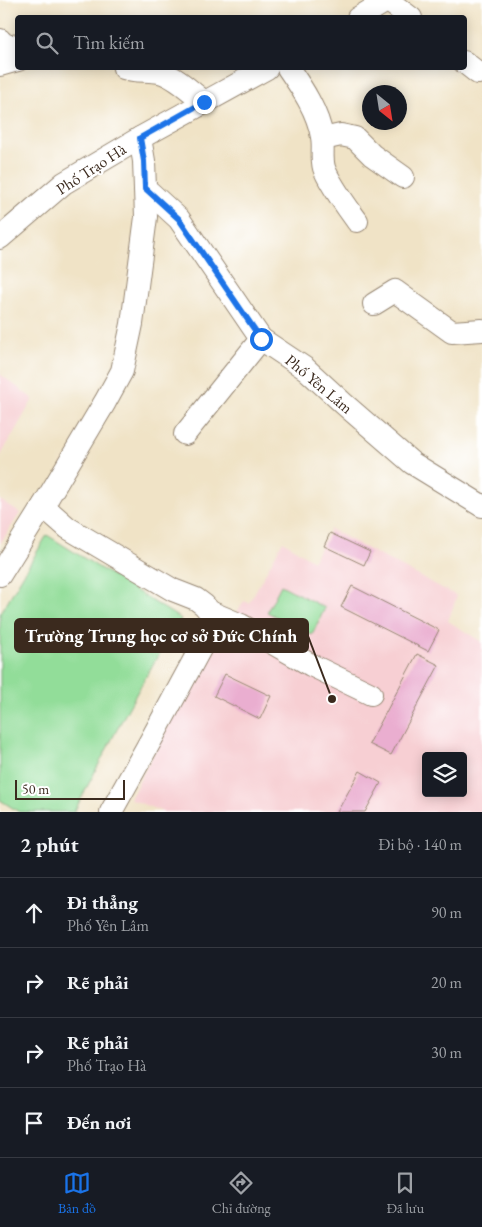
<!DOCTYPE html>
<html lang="vi">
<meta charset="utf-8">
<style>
body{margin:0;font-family:"EB Garamond",serif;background:#242831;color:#f1f3f6}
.controls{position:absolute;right:15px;bottom:15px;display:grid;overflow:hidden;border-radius:5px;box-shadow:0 2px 12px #0003}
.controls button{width:45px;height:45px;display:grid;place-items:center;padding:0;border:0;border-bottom:1px solid #363941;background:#171b24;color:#f1f3f6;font:25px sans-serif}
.compass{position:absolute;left:362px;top:85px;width:45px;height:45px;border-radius:50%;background:#171b24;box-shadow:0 2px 12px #0003;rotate:150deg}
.scale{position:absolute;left:15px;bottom:12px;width:110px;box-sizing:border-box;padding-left:5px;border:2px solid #3b2a1e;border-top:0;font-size:14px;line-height:18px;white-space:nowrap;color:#3b2a1e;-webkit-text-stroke:4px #fff;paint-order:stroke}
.stop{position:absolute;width:15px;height:15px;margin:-11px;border:4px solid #1a73e8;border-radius:50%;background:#fff}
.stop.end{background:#1a73e8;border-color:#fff;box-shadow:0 1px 5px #0008}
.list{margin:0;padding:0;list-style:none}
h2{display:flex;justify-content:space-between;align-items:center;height:65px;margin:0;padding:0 20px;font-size:21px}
h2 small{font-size:16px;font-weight:400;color:#9ea1a6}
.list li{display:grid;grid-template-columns:32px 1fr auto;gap:15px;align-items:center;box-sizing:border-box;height:70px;padding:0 20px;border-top:1px solid #363941}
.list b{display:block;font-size:19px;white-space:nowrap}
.list p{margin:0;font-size:16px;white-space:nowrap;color:#9ea1a6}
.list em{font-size:16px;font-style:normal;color:#9ea1a6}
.icon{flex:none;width:28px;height:28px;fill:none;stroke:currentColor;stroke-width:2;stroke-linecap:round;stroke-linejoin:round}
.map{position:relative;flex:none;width:482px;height:812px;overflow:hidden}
.search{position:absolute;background:#171b24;box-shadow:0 2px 12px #0003;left:15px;right:15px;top:15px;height:55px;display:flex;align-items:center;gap:12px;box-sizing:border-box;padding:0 18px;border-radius:5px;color:#9ea1a6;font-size:19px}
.sheet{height:345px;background:#171b24}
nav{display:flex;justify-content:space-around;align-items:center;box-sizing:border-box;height:70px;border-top:1px solid #363941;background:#171b24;font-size:14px;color:#9ea1a6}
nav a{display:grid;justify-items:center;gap:2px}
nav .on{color:#1a73e8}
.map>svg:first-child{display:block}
.built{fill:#f7cfd3;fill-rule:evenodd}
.green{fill:#92dd99;stroke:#66845c}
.building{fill:#eaaed0}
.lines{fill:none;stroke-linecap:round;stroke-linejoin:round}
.minor-casing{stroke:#968672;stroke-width:24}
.minor{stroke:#fff;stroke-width:22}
.route{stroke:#1a73e8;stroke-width:6}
.labels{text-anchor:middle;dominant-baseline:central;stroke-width:5;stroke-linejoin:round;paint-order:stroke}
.street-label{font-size:16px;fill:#3b2a1e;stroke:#fff}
.leader{fill:none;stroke:#3b2a1e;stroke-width:2}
.callout-dot{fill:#3b2a1e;stroke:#fff;stroke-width:2}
.callout{fill:#3b2a1e;stroke:#3b2a1e;stroke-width:2}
.callout-label{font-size:18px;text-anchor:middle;font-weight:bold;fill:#fff}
</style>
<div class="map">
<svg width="482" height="812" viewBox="0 0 482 812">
<rect width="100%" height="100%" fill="#fff"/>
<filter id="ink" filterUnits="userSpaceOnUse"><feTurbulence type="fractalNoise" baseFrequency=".02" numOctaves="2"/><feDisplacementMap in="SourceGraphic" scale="10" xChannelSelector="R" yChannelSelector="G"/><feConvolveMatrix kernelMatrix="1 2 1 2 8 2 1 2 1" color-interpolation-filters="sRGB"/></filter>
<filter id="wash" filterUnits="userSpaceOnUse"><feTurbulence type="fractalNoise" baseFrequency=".0096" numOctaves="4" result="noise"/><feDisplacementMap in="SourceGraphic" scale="20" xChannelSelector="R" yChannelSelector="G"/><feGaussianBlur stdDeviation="1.12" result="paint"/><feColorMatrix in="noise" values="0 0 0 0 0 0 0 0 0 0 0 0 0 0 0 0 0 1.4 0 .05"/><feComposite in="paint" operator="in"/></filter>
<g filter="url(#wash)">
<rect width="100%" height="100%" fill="#f0e3c6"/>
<g class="built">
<polygon points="0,374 33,399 0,457"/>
<polygon points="0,500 20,513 0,544"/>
<path d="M 330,529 L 457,596 L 448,621 L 482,642 L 482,812 L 163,812 L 130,799 L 216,634 L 222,636 L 244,601 L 249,603 L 283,541 L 313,561 ZM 426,756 L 463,756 L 463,793 L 426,793 Z"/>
</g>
<g class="green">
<path d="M 47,535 L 181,619 C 141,680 108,747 74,812 L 19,812 L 0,800 L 0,614 Z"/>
<polygon points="281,585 325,608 312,635 267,612"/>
</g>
<g id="blocks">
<g class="building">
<polygon points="330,533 370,552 364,565 324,546"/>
<polygon points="352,586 439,630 428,651 341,607"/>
<polygon points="417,654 439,665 391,755 369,744"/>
<polygon points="225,674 271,696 260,719 214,696"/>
<polygon points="360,771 381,783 365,812 337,812"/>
</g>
</g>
</g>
<g filter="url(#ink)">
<use href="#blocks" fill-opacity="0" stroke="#968672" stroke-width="1"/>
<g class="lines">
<defs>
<g id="minor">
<polyline points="387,0 411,18"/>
<polyline points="358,18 388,0"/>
<path d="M 0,40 C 5,46 10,47 18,45"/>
<polyline points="464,62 478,73"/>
<polyline points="0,65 18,60"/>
<path d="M 124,68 C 136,72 147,70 159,72 C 174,75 192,92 204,102"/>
<path d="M 288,68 C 302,88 318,112 322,137 C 324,147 321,157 324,168 C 329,183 347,207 357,221"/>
<polyline points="323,139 341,135 355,138 372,155 403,177"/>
<polyline points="145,188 179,219 261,339 306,369 344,404 412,463 482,506"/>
<polyline points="0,238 64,183 140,138 267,68"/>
<polyline points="374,304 395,291 452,332 482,330"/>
<polyline points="185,434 261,339"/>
<polyline points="43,506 68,528 173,590 196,599 204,605 210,612 210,623 206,638 151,740 111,812"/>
<polyline points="0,575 43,506 105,402 122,371 132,324 146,217 144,161 140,138"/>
<polyline points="210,612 241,625 311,665 371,694"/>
</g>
</defs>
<use href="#minor" class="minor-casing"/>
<use href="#minor" class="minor"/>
</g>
</g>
<g class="lines" filter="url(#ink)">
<polyline class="route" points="204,102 140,138 144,161 145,188 179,219 261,339"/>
</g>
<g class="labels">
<g class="street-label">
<text transform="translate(91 169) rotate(-33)">Phố Trạo Hà</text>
<text transform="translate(319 384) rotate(40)">Phố Yên Lâm</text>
</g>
</g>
<path class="leader" d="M332 699L308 636"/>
<circle class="callout-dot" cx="332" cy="699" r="5"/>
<rect class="callout" x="15" y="619" width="293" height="33" rx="5"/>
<g class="callout-label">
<text x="161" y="642">Trường Trung học cơ sở Đức Chính</text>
</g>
</svg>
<div class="controls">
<button><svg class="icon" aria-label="layers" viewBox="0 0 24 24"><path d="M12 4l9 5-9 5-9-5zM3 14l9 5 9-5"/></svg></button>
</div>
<svg class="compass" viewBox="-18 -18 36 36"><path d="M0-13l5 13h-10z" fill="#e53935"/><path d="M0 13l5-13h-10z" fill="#9ea1a6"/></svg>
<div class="scale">50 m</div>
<div class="stop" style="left:261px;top:339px"></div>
<div class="stop end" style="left:204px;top:102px"></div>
<div class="search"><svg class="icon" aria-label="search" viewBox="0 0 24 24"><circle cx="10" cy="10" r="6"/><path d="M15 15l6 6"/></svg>Tìm kiếm</div>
</div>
<section class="sheet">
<h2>2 phút<small>Đi bộ · 140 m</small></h2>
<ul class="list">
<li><svg class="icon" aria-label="ahead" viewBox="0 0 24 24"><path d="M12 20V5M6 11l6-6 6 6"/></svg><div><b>Đi thẳng</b><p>Phố Yên Lâm</p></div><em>90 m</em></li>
<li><svg class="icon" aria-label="right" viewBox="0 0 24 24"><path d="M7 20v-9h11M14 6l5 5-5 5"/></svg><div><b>Rẽ phải</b></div><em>20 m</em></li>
<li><svg class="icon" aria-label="right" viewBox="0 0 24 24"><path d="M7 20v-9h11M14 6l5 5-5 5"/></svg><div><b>Rẽ phải</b><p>Phố Trạo Hà</p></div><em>30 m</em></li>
<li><svg class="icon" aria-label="arrive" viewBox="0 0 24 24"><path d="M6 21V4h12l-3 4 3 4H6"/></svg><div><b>Đến nơi</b></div></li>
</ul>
</section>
<nav>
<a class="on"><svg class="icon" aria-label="map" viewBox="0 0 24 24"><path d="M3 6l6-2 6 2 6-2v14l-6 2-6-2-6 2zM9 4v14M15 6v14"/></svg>Bản đồ</a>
<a><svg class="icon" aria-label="directions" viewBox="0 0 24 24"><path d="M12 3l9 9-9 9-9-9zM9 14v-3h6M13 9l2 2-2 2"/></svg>Chỉ đường</a>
<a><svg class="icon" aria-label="saved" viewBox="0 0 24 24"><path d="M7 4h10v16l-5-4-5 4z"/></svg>Đã lưu</a>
</nav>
